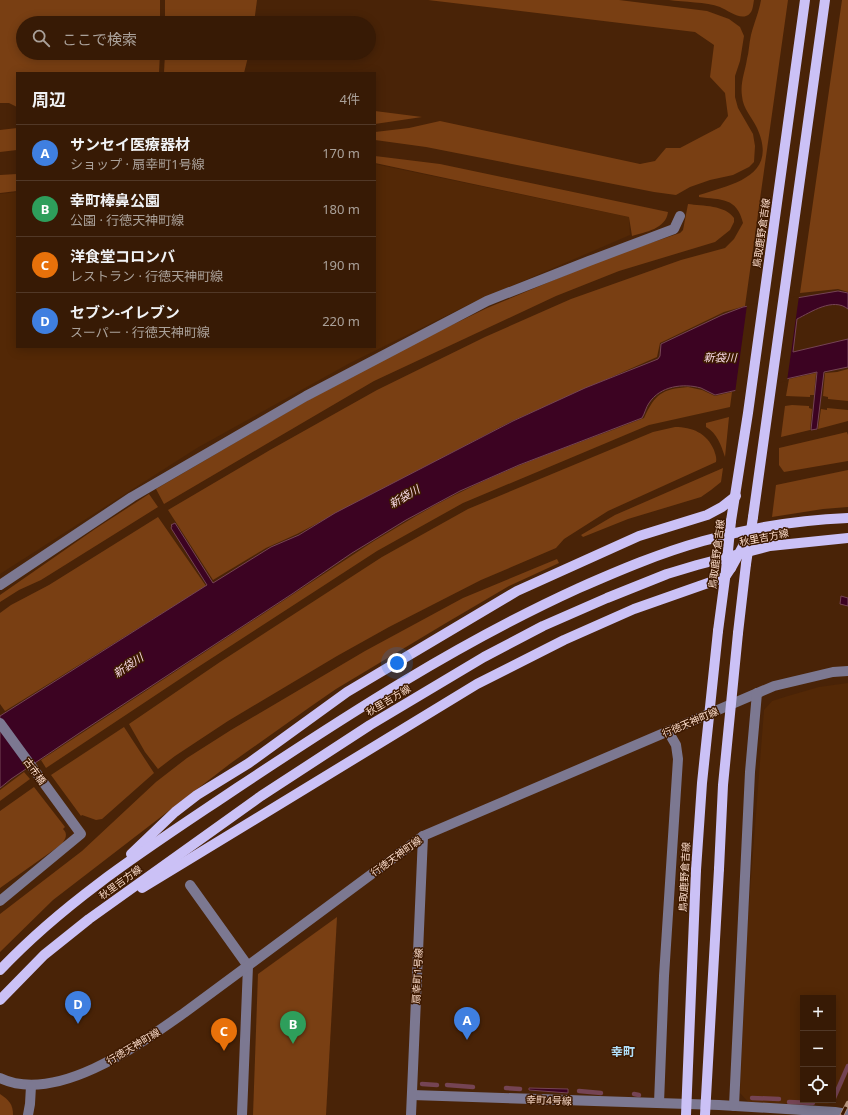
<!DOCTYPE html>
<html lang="ja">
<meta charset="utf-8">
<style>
body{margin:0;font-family:"Noto Sans","Noto Sans JP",sans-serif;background:#3e230f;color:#f1f3f6}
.controls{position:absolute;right:12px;bottom:12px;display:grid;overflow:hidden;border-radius:0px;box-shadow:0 2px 10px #0003}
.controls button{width:36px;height:36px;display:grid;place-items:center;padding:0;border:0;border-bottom:1px solid #513827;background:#371a05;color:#f1f3f6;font:20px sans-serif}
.you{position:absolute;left:397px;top:663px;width:14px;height:14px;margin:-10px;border:3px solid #fff;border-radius:50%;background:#1a73e8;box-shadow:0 0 0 6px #1a73e833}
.badge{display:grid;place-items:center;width:26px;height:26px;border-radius:50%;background:#ea580c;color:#fff;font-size:13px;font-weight:700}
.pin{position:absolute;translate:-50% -33px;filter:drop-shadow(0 1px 2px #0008)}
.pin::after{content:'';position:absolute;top:21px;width:14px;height:12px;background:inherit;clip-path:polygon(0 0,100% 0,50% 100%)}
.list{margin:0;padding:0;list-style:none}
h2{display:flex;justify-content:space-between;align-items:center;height:52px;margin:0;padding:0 16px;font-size:17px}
h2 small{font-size:13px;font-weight:400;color:#aaa19a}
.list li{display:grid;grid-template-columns:26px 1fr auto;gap:12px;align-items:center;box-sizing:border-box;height:56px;padding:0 16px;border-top:1px solid #513827}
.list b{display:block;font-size:15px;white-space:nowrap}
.list p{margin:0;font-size:13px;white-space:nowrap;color:#aaa19a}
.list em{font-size:13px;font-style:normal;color:#aaa19a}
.icon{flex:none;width:22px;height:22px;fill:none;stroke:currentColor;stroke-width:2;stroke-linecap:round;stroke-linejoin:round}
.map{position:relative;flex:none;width:848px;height:1115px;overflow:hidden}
.search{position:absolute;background:#371a05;box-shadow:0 2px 10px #0003;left:16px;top:16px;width:360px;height:44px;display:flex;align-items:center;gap:10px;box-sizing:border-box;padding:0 14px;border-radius:22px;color:#aaa19a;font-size:15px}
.panel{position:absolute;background:#371a05;box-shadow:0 2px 10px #0003;left:16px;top:72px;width:360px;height:276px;border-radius:0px}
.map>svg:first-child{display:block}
.built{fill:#532806;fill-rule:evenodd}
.green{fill:#793f13}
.water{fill:#3c0322;stroke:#754454}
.pier{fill:#492307}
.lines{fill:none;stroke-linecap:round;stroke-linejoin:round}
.stream{stroke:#754454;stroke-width:4.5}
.minor{stroke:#7c7891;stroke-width:10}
.major{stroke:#cbc1f6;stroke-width:10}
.rail-casing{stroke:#b4927c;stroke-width:4.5}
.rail{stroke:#3d1900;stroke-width:3;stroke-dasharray:9;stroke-linecap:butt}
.major-bridge{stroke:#cbc1f6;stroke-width:10}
.labels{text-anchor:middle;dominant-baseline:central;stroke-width:3;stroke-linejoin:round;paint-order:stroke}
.street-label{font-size:10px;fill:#fadac8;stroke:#3d1900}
.water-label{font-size:11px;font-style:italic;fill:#f7d9e4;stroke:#3d1900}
.quarter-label{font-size:12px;font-weight:bold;fill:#b1dff9;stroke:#3d1900}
</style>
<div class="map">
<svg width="848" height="1115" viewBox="0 0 848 1115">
<rect width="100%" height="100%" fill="#492307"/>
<g class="built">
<polygon points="375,164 629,217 630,235 470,304 350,363 197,448 0,574 0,194 17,192 17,347 375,347"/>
<path d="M 848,683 L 848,1073 L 836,1100 L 828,1104 L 749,1103 L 740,1093 L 747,930 L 764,710 L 772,701 L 788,696 L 819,687 ZM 803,998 L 833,998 L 833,1100 L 803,1100 Z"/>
</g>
<g class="green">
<polygon points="0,0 160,0 160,23 23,23 23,53 160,53 159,73 17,73 17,107 9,103 0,103"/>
<polygon points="165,0 257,0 254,23 165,23"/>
<polygon points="428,0 619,0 707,11 729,19 740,27 744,36 740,61 735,76 735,97 738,108 753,134 755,146 754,162 749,167 733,175 710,180 690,187 676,195 654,192 426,147 375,140 375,132 409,128 440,121 640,164 655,161 666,148 680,148 720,127 728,116 725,93 710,77 714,45 695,32"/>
<path d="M 669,0 L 754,0 C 753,5 753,14 746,16 C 739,19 727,10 720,7 C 706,2 684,2 669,0 Z"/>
<path d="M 761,0 L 788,0 L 745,306 L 724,312 L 660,343 L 657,357 L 512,421 L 297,534 L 266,548 L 213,580 L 168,510 L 270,450 L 377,390 L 485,337 L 571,299 L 681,260 L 725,248 L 734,239 L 743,223 C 737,197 721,200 699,197 L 699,195 C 733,184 779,176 757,128 C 752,117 743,109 742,96 C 740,83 745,72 747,59 C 749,52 749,43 751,35 C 754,23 759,12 761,0 Z"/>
<polygon points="842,0 848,0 848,292 838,289 800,293"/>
<polygon points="165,53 249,53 244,73 164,73"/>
<polygon points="375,111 422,117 375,124"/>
<polygon points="17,128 17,150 0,152 0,130"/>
<path d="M 375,156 L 440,164 L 668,212 C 666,229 645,232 632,236 L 629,217 L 375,163 Z"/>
<polygon points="17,174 17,191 0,193 0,175"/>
<path d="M 688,204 C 703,206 725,205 734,218 L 734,222 L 730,230 L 715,242 L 619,271 L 556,296 L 374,381 L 164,504 L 156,489 L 310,399 L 425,338 L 487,308 L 609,257 L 680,233 L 683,230 Z"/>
<polygon points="848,369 848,401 828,399 828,397 823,396 825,373 837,372"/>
<polygon points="816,373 814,395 810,395 810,397 786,396 789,379"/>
<path d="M 688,387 L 702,390 L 715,396 L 732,392 L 730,407 L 649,425 L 463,503 L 377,551 L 195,669 L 46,768 L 41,760 L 374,541 C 403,524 431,506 461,492 C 520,462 583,442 644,418 C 655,394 662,389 688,387 Z"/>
<polygon points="792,405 809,406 809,408 812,409 810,430 781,437 785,406"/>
<polygon points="827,408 848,410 848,421 818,429 821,409 827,410"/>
<path d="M 729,417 L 725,457 C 721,445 717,433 706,427 L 706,423 Z"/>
<path d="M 675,427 C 692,427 707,433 714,450 C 715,454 717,457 716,462 L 608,511 L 564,539 L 556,548 L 481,580 L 389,627 L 337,656 L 228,721 L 175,756 L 158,769 L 145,752 L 129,724 L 220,662 L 382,557 L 468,509 L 653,432 Z"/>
<polygon points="847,432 848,435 848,461 784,472 779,465 779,448"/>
<polygon points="723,468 721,482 711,490 701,497 628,519 583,537 581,535 615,515"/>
<polygon points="848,470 848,507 823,509 772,517 776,485"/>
<polygon points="149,494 158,507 41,580 19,590 0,602 0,595 95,529"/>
<polygon points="158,517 206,586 5,711 0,704 0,613 11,605 49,585"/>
<polygon points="557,559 559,563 509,586 446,623 336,689 310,707 231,763 53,900 0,952 0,914 82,851 156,782 187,758 231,730 365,651 463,598"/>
<polygon points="124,727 154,773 102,819 96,820 82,815 81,816 51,775"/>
<polygon points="24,772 30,779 0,801 0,790"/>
<path d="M 34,787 L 65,827 L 63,829 C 68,834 66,838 62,844 L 0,888 L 0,811 Z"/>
<polygon points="337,917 326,1115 253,1115 258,974"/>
<path d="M 0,1094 C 9,1100 13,1104 13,1115 L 0,1115 Z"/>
</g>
<g class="water">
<path d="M 838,291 L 848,293 L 848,309 C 833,297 811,312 797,319 L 793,352 L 848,339 L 848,367 L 824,372 L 817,429 L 811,430 L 817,372 L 715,395 C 710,393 706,390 701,388 C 683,383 660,386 649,403 C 646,407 645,413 642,418 L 519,465 L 460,491 L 406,520 L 352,553 L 292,594 L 81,732 L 11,779 L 0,788 L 0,716 L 207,585 L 171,528 L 172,526 L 171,525 L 175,523 L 213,583 L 271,547 L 299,535 L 335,513 L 513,421 L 585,388 L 658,359 L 660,356 L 661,344 L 722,315 L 743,307 Z"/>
<polygon points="841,596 848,598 848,606 840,604"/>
<polygon points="529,1088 568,1089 568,1093 529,1090"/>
</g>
<polygon class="pier" points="799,296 787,381 735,393 747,305"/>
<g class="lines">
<g class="stream">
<polyline points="422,1084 437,1085"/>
<polyline points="447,1085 473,1087"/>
<polyline points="506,1088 520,1089"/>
<polyline points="579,1091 601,1093"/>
<polyline points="634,1094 639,1095"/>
<polyline points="752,1098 779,1099"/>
<polyline points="834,1098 848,1066"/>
<polyline points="789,1102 813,1103"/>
</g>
<g class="minor">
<polyline points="0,585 132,497 306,396 487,301 589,261 674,229 680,216"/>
<polyline points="0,723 81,834 0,901"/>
<polyline points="190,885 248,966 242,1115"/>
<path d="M 0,1078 C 56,1105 140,1044 184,1013 L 423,836 L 774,686 L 833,672 L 848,671"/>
<polyline points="412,1095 719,1105 835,1112 848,1114"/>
<polyline points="659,1103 664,976 678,759 676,745 668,731"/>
<polyline points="734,1106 750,772 757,693"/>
<polyline points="28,1115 30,1104 31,1086"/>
<polyline points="411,1115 423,836"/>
</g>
<g class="major">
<polyline points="753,517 825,0"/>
<polyline points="731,521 748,413 805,0"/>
<polyline points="718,631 726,571"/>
<polyline points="738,633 746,564"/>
<polyline points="131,854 175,812 197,795 249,763 347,692 517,591 639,536 707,515 722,507 736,496"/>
<polyline points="142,888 477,684 564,640 634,609 725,577 731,568"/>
<path d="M 0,970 C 69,897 154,844 237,788 C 347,715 458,643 579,588 C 620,570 660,553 703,541 C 749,528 801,520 848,518"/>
<polyline points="0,1000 44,955 89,919 261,796 370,725 484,657 543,626 607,598 667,574 697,565 770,546 848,538"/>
<polyline points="686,1115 696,870"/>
<polyline points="705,1115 719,869"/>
</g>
<defs>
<polyline id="rail" points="842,1115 848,1103"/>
</defs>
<use href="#rail" class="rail-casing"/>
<use href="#rail" class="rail"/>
<g class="major-bridge">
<polyline points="746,564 753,517"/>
<polyline points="731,568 747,539"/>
<polyline points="726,570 731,521"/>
<polyline points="719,869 723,785 738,633"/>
<polyline points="696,870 702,783 718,631"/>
</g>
</g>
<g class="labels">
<g class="street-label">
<text transform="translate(761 233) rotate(-82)">鳥取鹿野倉吉線</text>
<text transform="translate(764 537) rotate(-11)">秋里吉方線</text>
<text transform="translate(716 554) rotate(-83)">鳥取鹿野倉吉線</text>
<text transform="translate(388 700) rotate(-31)">秋里吉方線</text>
<text transform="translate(690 722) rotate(-23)">行徳天神町線</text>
<text transform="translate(35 771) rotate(54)">古市橋</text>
<text transform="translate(396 856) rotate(-36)">行徳天神町線</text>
<text transform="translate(684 877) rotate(-87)">鳥取鹿野倉吉線</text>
<text transform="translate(120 882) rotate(-36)">秋里吉方線</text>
<text transform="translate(417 976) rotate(-87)">扇幸町1号線</text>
<text transform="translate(133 1046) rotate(-31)">行徳天神町線</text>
<text transform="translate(549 1100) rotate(2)">幸町4号線</text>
</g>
<g class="water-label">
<text transform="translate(720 357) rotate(1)">新袋川</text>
<text transform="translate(404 496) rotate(-30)">新袋川</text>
<text transform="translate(128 665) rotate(-34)">新袋川</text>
</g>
<g class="quarter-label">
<text x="623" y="1051">幸町</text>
</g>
</g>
</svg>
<div class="controls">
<button>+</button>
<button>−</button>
<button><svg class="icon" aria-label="locate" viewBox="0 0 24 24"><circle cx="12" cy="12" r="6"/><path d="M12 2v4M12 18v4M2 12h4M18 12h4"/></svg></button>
</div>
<div class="you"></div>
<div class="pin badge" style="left:467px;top:1040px;background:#3f7fe0">A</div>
<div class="pin badge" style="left:293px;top:1044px;background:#2e9e5b">B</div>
<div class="pin badge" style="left:224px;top:1051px;background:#e8710a">C</div>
<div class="pin badge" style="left:78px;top:1024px;background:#3f7fe0">D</div>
<div class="search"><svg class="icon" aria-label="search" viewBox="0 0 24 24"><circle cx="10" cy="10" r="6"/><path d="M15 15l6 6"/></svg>ここで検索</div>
<section class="panel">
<h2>周辺<small>4件</small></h2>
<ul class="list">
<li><span class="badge" style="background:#3f7fe0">A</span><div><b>サンセイ医療器材</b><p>ショップ · 扇幸町1号線</p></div><em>170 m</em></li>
<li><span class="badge" style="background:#2e9e5b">B</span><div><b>幸町棒鼻公園</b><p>公園 · 行徳天神町線</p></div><em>180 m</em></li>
<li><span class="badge" style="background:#e8710a">C</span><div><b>洋食堂コロンバ</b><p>レストラン · 行徳天神町線</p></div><em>190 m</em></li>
<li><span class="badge" style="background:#3f7fe0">D</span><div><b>セブン-イレブン</b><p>スーパー · 行徳天神町線</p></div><em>220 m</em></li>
</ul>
</section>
</div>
